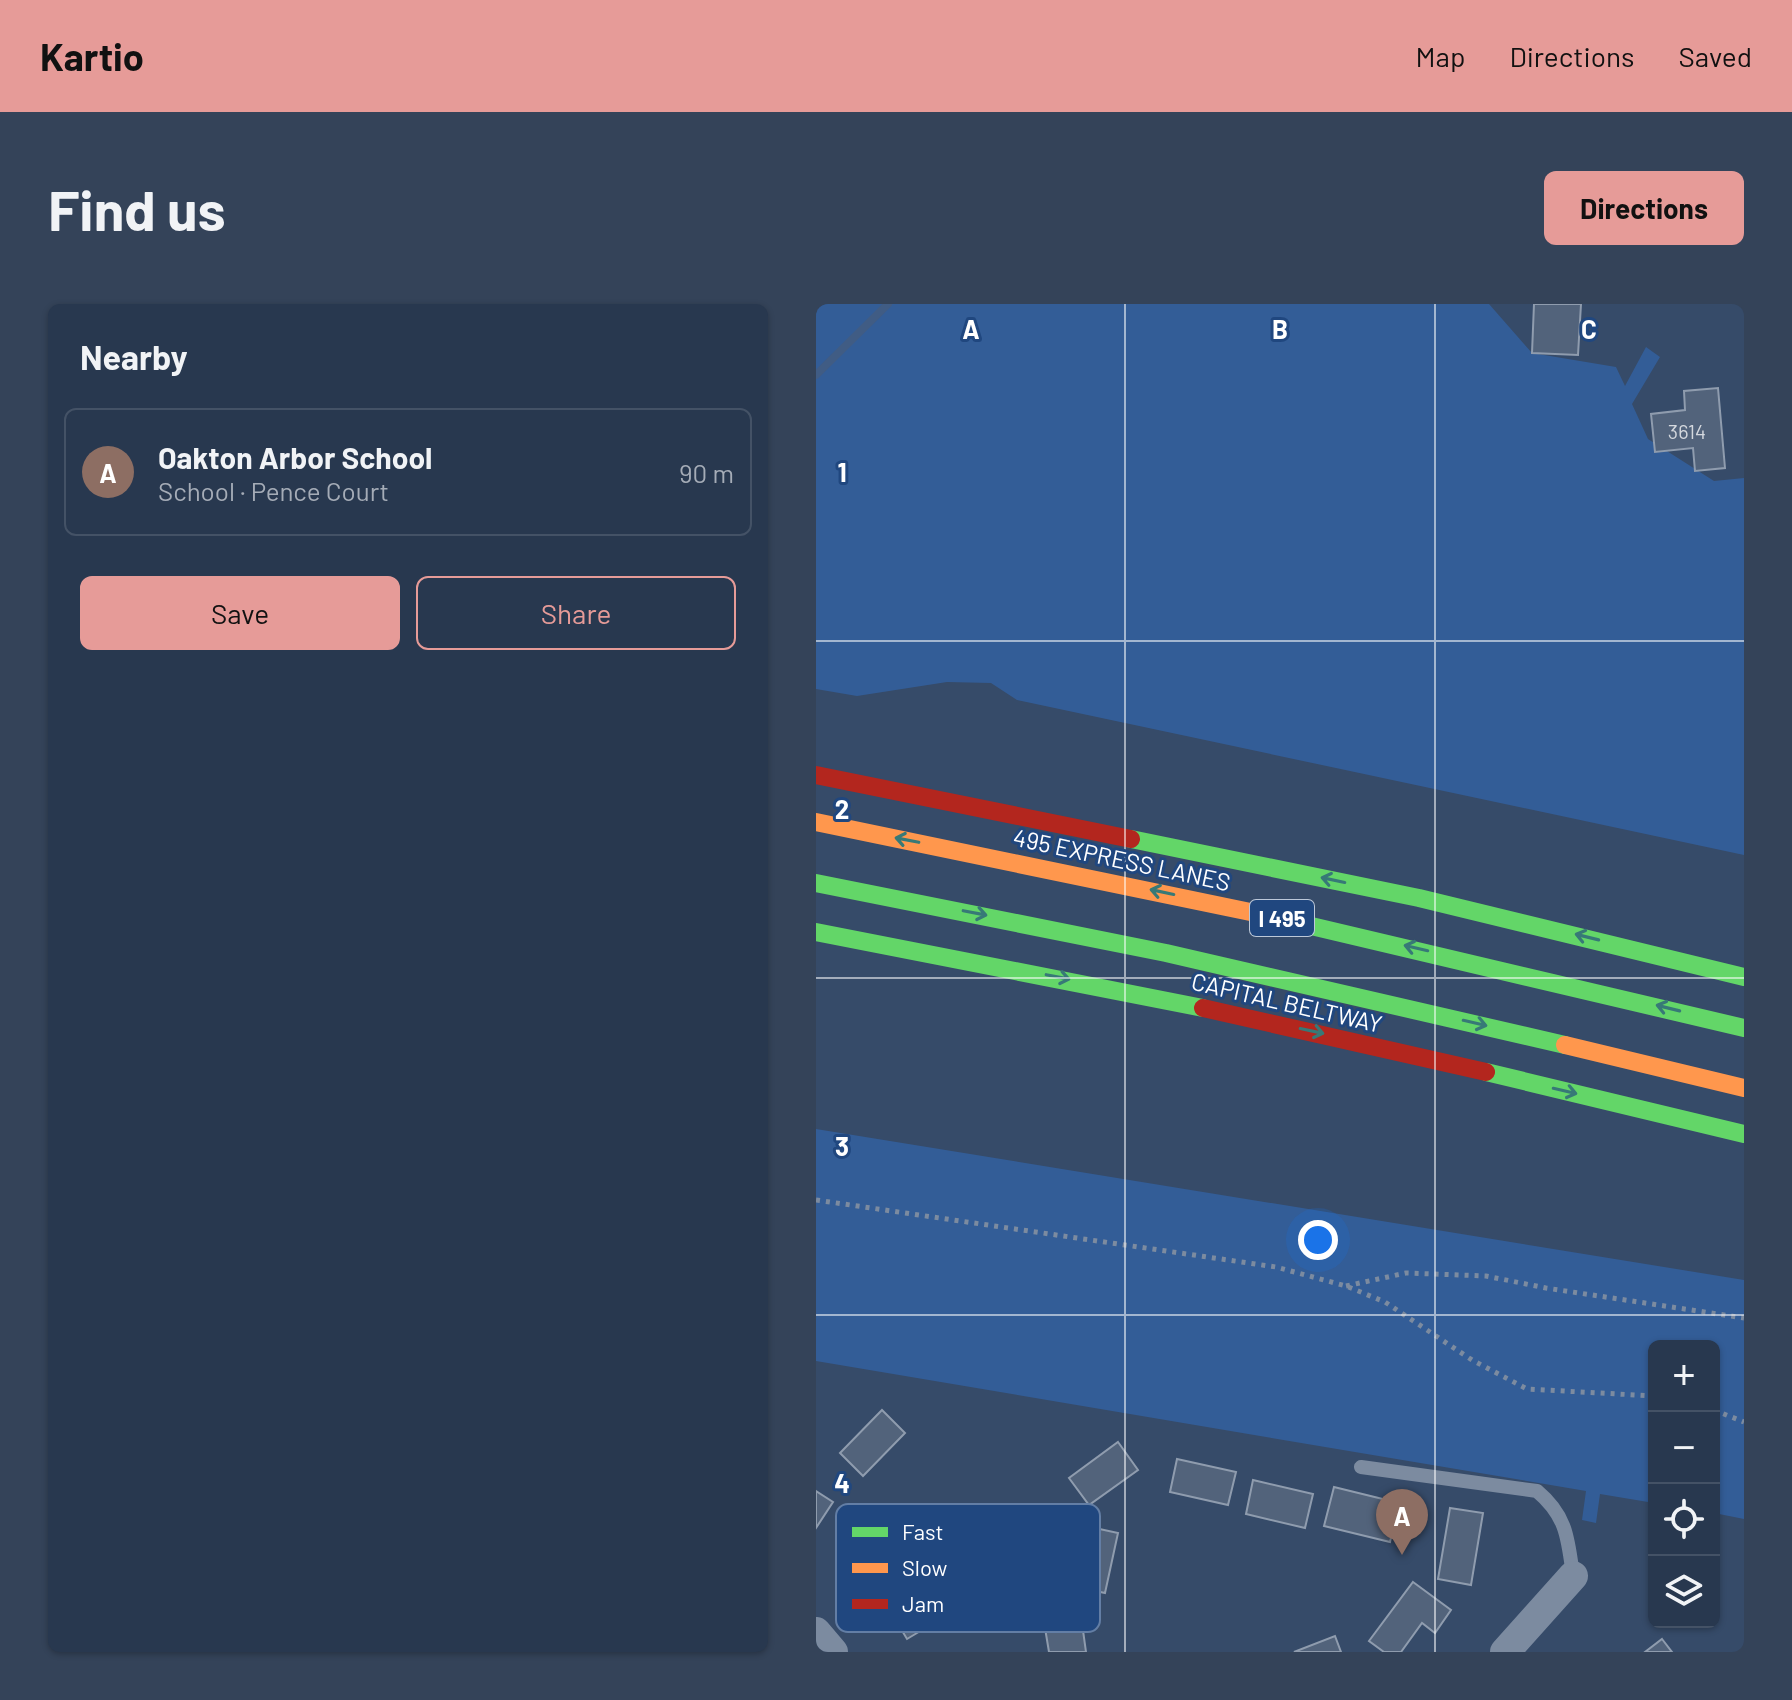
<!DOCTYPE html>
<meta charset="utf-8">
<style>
body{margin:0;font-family:Barlow,sans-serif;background:#344359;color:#f1f3f6}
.controls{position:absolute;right:24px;bottom:24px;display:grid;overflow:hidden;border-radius:12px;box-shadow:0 2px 6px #0004}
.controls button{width:72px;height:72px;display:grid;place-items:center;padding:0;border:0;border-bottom:2px solid #445266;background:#28384f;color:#f1f3f6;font:40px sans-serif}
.you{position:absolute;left:502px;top:936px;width:28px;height:28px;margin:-20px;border:6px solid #fff;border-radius:50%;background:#1a73e8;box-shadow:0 0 0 12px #1a73e833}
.badge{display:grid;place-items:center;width:52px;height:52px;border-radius:50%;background:#e69b98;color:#fff;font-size:26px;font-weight:700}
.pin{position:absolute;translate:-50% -66px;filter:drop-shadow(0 2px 4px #0008)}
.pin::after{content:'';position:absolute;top:42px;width:28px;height:24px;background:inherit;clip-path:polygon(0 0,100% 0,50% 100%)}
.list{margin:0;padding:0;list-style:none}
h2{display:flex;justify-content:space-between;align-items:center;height:104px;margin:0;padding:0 32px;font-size:34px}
h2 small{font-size:26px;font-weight:400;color:#a5acb7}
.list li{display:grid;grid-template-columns:52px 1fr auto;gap:24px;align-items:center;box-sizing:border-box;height:128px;margin:0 16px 16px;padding:0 16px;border:2px solid #445266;border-radius:12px}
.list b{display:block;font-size:30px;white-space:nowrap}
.list p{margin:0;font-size:26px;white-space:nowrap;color:#a5acb7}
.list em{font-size:26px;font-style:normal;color:#a5acb7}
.actions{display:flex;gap:16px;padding:24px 32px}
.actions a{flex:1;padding:18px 0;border:2px solid #e69b98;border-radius:12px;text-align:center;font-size:28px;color:#e69b98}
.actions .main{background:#e69b98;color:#111}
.icon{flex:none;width:44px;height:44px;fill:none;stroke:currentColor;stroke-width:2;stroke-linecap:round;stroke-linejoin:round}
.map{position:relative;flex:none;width:928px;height:1348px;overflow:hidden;border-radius:12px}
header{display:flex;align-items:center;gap:48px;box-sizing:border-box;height:112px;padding:0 40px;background:#e69b98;color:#111}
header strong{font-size:38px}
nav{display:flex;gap:44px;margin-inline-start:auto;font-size:28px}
.intro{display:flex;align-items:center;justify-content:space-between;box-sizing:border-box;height:192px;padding:0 48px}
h1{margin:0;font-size:56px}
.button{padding:20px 36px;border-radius:12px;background:#e69b98;color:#111;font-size:28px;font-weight:700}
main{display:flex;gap:48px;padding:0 48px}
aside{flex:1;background:#28384f;border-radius:12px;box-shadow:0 2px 6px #0004}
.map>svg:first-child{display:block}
.green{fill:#335d97}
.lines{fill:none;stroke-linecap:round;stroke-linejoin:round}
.stream{stroke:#405c84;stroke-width:8}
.building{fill:#52637b;stroke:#8f9cae;stroke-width:2}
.path{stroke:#7c8ba0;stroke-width:5;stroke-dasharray:4 6;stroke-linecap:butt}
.lane{stroke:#7c8ba0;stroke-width:14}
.street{stroke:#7c8ba0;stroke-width:30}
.fast{stroke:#63d668;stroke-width:18}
.slow{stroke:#ff974d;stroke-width:18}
.jam{stroke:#b3261e;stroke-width:18}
.oneway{stroke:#377977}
.grid{fill:none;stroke:#fff;stroke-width:2;stroke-opacity:0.55}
.labels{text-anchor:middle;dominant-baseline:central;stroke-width:6;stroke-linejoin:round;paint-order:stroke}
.number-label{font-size:20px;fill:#d4d8de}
.shield{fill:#20477f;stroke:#bcc8d9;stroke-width:2}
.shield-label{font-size:22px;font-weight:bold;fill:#fff}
.street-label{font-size:24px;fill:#fff;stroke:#20477f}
.key{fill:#20477f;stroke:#637ea5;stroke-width:2}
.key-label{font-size:22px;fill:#fff}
.grid-label{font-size:26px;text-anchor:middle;font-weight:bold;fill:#fff;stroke:#20477f;stroke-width:6;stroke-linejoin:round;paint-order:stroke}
</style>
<header>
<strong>Kartio</strong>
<nav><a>Map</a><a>Directions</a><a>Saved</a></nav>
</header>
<div class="intro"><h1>Find us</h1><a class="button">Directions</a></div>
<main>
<aside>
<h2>Nearby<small></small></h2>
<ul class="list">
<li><span class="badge" style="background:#8d6e63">A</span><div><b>Oakton Arbor School</b><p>School · Pence Court</p></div><em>90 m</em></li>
</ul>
<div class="actions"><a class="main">Save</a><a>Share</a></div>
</aside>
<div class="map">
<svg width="928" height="1348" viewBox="0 0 928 1348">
<rect width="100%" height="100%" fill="#364b69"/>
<g class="green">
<polygon points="0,0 673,0 716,49 800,63 809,82 830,43 844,53 816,100 832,135 898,177 928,174 928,551 201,396 175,379 131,378 41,392 0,385"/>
<polygon points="0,825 928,976 928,1215 898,1209 898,1042 838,1042 838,1199 784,1190 780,1219 766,1216 770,1187 0,1057"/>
</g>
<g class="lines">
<polyline class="stream" points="0,71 72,0"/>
</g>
<g class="building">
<polygon points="718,0 765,0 762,51 716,49"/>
<polygon points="902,84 909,164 879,167 877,144 839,148 835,110 869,106 868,87"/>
<polygon points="66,1106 89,1129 47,1172 24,1149"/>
<polygon points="302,1138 322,1166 273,1201 253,1174"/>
<polygon points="361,1155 420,1168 412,1201 354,1188"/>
<polygon points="437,1176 497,1190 489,1224 430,1210"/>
<polygon points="518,1183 583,1199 574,1238 508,1222"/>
<polygon points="0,1187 17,1198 0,1224"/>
<polygon points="634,1204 667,1209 655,1281 622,1275"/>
<polygon points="256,1219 302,1229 289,1289 243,1279"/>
<polygon points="91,1265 109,1296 103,1299 116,1320 91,1335 60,1283"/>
<polygon points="597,1278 635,1306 619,1329 606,1319 585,1348 568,1348 553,1337"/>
<polygon points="265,1312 270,1348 233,1348 228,1318"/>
<polygon points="519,1332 525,1348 478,1348"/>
<polygon points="846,1335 856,1348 829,1348"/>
</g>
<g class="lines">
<g class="path">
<polyline points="0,896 460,963 530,982 569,998 656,1056 711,1085 838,1092"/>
<polyline points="530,982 590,969 670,972 730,984 928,1014"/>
<polyline points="898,1106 928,1118"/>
</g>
<path class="lane" d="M 545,1163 L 721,1187 C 751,1212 752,1235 757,1272"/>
<g class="street">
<polyline points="0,1328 17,1348"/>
<polyline points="689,1348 757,1272"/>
</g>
<g class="fast">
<polyline points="315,535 603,594 928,673"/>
<polyline points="0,579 350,649 749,741"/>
<polyline points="444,610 928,724"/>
<polyline points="0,628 387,704"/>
<polyline points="670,768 928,830"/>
</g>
<g class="slow">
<polyline points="0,518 444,610"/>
<polyline points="749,741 928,784"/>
</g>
<g class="jam">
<polyline points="0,471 315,535"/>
<polyline points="387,704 670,768"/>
</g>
</g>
<defs><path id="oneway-shaft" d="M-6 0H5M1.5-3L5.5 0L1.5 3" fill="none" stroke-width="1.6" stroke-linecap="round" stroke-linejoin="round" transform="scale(2)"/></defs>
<g class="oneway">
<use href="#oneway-shaft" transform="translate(91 536) rotate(-169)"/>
<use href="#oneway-shaft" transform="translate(517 576) rotate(-168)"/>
<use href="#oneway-shaft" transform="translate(346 588) rotate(-168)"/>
<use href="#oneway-shaft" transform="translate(159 609) rotate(11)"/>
<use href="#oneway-shaft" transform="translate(771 633) rotate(-166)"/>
<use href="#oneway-shaft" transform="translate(600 644) rotate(-167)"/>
<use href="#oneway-shaft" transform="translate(242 673) rotate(11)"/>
<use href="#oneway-shaft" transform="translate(852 704) rotate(-166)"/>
<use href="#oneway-shaft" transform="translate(659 719) rotate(13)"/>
<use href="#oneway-shaft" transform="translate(496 727) rotate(12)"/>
<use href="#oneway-shaft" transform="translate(749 787) rotate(13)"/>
</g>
<path class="grid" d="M 309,0 L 309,1348M 619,0 L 619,1348M 0,337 L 928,337M 0,674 L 928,674M 0,1011 L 928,1011"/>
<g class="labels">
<g class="number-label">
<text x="871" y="127">3614</text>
</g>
<rect class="shield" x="434" y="596" width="64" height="36" rx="6"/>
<g class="shield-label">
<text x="466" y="614">I 495</text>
</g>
<g class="street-label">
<text transform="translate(306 555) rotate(12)">495 EXPRESS LANES</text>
<text transform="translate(471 698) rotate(13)">CAPITAL BELTWAY</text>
</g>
</g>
<rect x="20" y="1200" width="264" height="128" rx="12" class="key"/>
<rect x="36" y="1223" width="36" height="10" fill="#63d668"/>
<rect x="36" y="1259" width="36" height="10" fill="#ff974d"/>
<rect x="36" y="1295" width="36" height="10" fill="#b3261e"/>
<g class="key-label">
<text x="86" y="1236">Fast</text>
<text x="86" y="1272">Slow</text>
<text x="86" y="1308">Jam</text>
</g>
<g class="grid-label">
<text x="155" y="35">A</text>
<text x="464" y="35">B</text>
<text x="773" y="35">C</text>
<text x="26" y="178">1</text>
<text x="26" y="515">2</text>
<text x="26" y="852">3</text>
<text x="26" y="1189">4</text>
</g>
</svg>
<div class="controls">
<button>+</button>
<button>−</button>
<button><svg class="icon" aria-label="locate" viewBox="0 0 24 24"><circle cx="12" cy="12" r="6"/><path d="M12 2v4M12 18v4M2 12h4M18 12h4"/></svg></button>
<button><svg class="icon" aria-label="layers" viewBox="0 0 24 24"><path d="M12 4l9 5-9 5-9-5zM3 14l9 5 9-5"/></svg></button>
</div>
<div class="you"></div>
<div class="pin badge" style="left:586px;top:1251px;background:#8d6e63">A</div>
</div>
</main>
